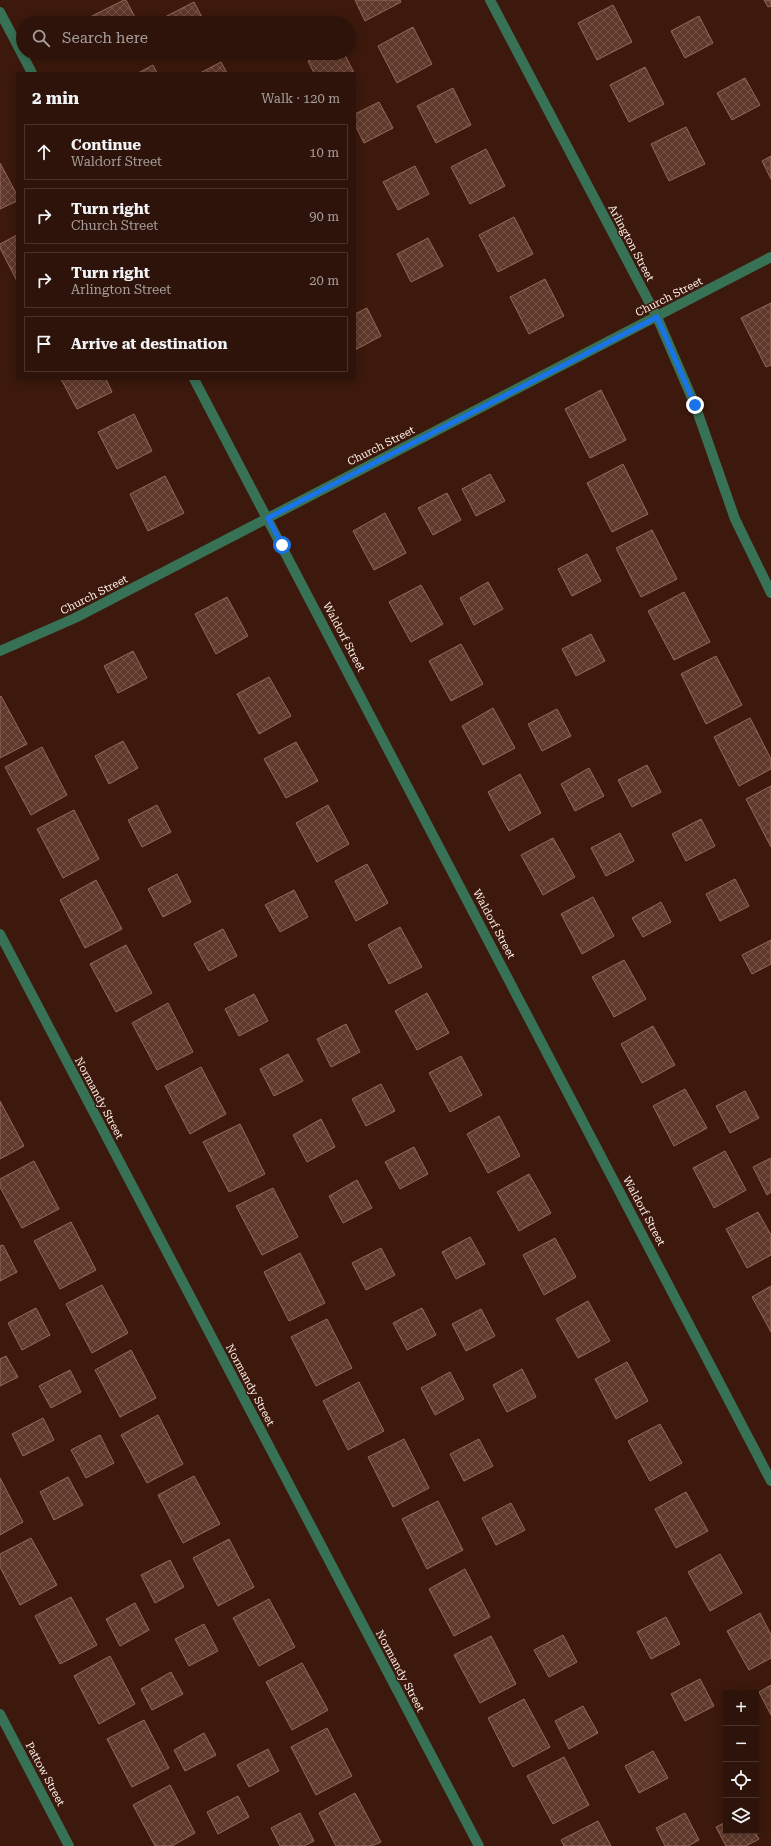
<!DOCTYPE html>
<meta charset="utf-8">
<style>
body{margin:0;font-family:"Roboto Serif",serif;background:#392017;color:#f1f3f6}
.controls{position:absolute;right:12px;bottom:12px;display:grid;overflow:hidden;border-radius:0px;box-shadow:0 2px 10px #0003}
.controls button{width:36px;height:36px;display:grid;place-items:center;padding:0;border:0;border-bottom:1px solid #48322a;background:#2d1309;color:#f1f3f6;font:20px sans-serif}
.stop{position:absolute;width:12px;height:12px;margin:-9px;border:3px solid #1a73e8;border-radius:50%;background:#fff}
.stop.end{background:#1a73e8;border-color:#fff;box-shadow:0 1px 4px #0008}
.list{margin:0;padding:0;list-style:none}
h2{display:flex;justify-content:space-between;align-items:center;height:52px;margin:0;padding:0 16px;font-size:17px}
h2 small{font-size:13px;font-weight:400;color:#a79e9c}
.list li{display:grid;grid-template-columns:26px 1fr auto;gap:12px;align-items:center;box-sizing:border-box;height:56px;margin:0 8px 8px;padding:0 8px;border:1px solid #48322a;border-radius:0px}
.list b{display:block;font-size:15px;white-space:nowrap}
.list p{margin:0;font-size:13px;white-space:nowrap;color:#a79e9c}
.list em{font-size:13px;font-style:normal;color:#a79e9c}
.icon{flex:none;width:22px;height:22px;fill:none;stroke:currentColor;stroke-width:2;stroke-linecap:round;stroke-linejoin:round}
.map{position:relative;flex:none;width:771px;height:1846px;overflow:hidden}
.search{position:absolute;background:#2d1309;box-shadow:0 2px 10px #0003;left:16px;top:16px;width:340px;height:44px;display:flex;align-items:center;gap:10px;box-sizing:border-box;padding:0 14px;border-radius:22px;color:#a79e9c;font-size:15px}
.panel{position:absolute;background:#2d1309;box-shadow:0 2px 10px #0003;left:16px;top:72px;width:340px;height:308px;border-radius:0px}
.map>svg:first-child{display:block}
.building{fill:url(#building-cross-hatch);stroke:#94695a}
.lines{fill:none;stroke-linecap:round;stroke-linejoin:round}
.minor{stroke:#387256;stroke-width:10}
.route{stroke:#1a73e8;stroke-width:5}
.labels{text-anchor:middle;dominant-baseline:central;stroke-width:3;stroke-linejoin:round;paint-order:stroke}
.street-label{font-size:11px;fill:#fdeee8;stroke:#3c190c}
</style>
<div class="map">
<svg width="771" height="1846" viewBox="0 0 771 1846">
<defs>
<pattern id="building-cross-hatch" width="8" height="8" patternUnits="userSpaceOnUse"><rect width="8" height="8" fill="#5e382a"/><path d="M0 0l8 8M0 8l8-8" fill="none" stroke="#765549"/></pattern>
</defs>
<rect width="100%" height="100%" fill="#3c190c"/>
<g class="building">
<polygon points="124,0 126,0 138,23 93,23 90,17"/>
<polygon points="355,0 400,0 401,2 365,21"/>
<polygon points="764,0 771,0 771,6 768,7"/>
<polygon points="194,2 205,23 165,23 163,18"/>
<polygon points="613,5 632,42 597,60 578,23"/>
<polygon points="699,16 713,43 685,58 671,31"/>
<polygon points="413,27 432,64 397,83 378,46"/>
<polygon points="324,53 344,53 354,73 314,73 308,61"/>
<polygon points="221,62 227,73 200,73"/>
<polygon points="153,65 157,73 138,73"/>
<polygon points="645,67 664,104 629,122 610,85"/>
<polygon points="745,78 760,105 732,120 717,93"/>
<polygon points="453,88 471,125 436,143 417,106"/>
<polygon points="379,102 393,128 364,143 355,125 355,114"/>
<polygon points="686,127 705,164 669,181 651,144"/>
<polygon points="486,149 505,186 470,204 451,167"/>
<polygon points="771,156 771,179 762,161"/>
<polygon points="0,163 17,195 17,201 0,209"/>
<polygon points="415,166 429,194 398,210 383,182"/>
<polygon points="514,217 533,254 498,272 479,235"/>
<polygon points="17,235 17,281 0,248 0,244"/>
<polygon points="428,238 443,266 411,282 397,254"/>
<polygon points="545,279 564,316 529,334 510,297"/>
<polygon points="771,303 771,365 766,367 741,318"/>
<polygon points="367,308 381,336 355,350 355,314"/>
<polygon points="61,379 106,379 112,392 77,409"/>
<polygon points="601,390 626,440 590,458 565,409"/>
<polygon points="134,414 152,451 117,469 98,432"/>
<polygon points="623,464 648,514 612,532 587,483"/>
<polygon points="490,474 505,501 476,516 462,489"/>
<polygon points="165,476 184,513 148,531 130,494"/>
<polygon points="447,493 461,520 433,535 418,508"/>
<polygon points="385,513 406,553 374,570 353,531"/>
<polygon points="652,530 677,579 641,597 616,548"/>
<polygon points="587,554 601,581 572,596 558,569"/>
<polygon points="488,582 503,609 474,625 460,598"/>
<polygon points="421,585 443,624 411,642 389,602"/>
<polygon points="684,592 710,642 674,660 648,611"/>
<polygon points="227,597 248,636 216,654 195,614"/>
<polygon points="591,634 605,661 576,676 562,649"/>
<polygon points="461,644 483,684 451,701 429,661"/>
<polygon points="133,651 147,678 118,693 104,666"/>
<polygon points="716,656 742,705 706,724 681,674"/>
<polygon points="269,677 291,716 259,734 237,694"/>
<polygon points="1,696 27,744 0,758 0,697"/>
<polygon points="493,708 515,748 483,765 462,726"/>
<polygon points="557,709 571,736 542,751 528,724"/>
<polygon points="750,718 771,759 771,769 739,786 714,737"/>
<polygon points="123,741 138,768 109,784 95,756"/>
<polygon points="296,742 318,781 286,798 264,759"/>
<polygon points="42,747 67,795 31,815 5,767"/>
<polygon points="647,765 661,792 632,807 618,780"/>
<polygon points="589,768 604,796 575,811 561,784"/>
<polygon points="520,774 541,813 509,831 488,792"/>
<polygon points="771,786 771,847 746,799"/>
<polygon points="157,805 171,832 142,847 128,820"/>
<polygon points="328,805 349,844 317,862 296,823"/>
<polygon points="74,810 99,859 63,878 37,829"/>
<polygon points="701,819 715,846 686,861 672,834"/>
<polygon points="620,833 634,861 606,876 591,848"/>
<polygon points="553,838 575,877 543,895 521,855"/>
<polygon points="367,864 388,903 356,921 335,881"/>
<polygon points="177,874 191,902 163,917 148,889"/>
<polygon points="735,879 749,906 720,921 706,894"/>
<polygon points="96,880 122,929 85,948 60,900"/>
<polygon points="294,890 308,917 280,932 265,905"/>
<polygon points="593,897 614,936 582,954 561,914"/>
<polygon points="661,902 671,922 643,937 632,918"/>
<polygon points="400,927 422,967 389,984 368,945"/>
<polygon points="223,929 237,956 209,971 194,944"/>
<polygon points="771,940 771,964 752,974 742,955"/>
<polygon points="126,945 152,993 116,1012 90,964"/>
<polygon points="624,960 646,999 614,1017 592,977"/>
<polygon points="427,993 449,1033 417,1050 395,1011"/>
<polygon points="254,994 268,1021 239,1036 225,1009"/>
<polygon points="168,1003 193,1052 157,1070 132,1023"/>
<polygon points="346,1024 360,1052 331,1067 317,1039"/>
<polygon points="653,1026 675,1065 642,1083 621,1044"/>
<polygon points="288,1054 303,1081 274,1096 260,1069"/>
<polygon points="461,1056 482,1095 450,1112 429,1073"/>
<polygon points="201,1067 226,1114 190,1134 165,1086"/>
<polygon points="381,1084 395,1111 366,1126 352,1099"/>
<polygon points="685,1089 707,1128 674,1146 653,1106"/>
<polygon points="745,1091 759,1118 730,1133 716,1106"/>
<polygon points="0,1101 24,1146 0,1159"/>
<polygon points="499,1116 520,1156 488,1173 467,1134"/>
<polygon points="321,1119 335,1147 307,1162 293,1135"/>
<polygon points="240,1124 265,1174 229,1192 203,1142"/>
<polygon points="414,1147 428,1174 400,1189 385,1162"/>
<polygon points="725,1151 746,1190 714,1208 693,1168"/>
<polygon points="771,1158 771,1192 767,1195 753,1167"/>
<polygon points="34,1161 59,1209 22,1228 0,1187 0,1179"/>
<polygon points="529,1174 551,1213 519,1231 497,1192"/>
<polygon points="357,1180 372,1208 343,1223 329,1196"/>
<polygon points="273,1188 298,1237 262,1255 236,1206"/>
<polygon points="758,1212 771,1235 771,1255 747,1268 726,1229"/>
<polygon points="71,1222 96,1270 60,1289 34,1241"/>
<polygon points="470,1237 485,1264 456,1279 442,1252"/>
<polygon points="555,1238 576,1277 544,1295 523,1255"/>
<polygon points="3,1245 17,1272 0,1281 0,1246"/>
<polygon points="381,1248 395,1275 366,1290 352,1263"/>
<polygon points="300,1253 325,1303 289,1321 264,1272"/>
<polygon points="102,1285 128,1333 92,1353 66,1304"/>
<polygon points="771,1286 771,1332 752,1297"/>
<polygon points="588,1301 610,1341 578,1358 556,1319"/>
<polygon points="36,1308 50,1335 22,1350 8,1323"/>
<polygon points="422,1308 436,1335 407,1350 393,1323"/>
<polygon points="481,1309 495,1336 466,1351 452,1324"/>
<polygon points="327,1319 352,1368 316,1386 291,1337"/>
<polygon points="131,1350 156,1398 120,1417 95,1370"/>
<polygon points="6,1356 18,1377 0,1386 0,1359"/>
<polygon points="627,1362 648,1401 616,1419 595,1379"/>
<polygon points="522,1369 536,1397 507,1412 493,1385"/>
<polygon points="70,1370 81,1392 51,1408 39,1386"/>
<polygon points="450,1372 464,1399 435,1415 421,1388"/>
<polygon points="359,1382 384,1431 348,1450 323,1401"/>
<polygon points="158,1415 183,1464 147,1483 121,1435"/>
<polygon points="43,1418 54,1440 23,1456 12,1434"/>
<polygon points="660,1424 682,1463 650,1481 628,1441"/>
<polygon points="100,1435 114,1463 86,1478 71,1450"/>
<polygon points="404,1439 429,1488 393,1507 368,1457"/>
<polygon points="479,1439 493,1466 464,1481 450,1454"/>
<polygon points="194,1476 220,1524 183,1543 158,1495"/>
<polygon points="68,1477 83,1505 54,1520 40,1492"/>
<polygon points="0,1478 23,1522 0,1535"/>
<polygon points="686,1492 708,1531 676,1548 655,1509"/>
<polygon points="438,1501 463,1550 427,1569 402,1519"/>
<polygon points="511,1503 525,1530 496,1545 482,1518"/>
<polygon points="31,1538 57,1585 20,1605 0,1567 0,1554"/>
<polygon points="229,1539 254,1587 218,1606 193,1558"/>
<polygon points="720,1554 742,1593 710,1611 688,1572"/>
<polygon points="170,1560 184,1587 155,1603 141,1575"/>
<polygon points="465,1569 490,1617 454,1636 429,1589"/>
<polygon points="71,1597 97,1645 60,1664 35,1616"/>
<polygon points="269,1599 295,1647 259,1666 233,1618"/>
<polygon points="135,1603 149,1630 120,1646 106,1619"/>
<polygon points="760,1613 771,1635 771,1658 749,1670 727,1631"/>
<polygon points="666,1617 680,1644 651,1659 637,1632"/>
<polygon points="204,1624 218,1651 189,1666 175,1639"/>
<polygon points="563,1635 577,1662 549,1677 534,1650"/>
<polygon points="491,1636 516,1684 480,1703 454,1655"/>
<polygon points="110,1656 135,1704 99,1724 74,1676"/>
<polygon points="302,1663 328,1710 292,1730 266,1682"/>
<polygon points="171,1672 183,1694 152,1710 141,1689"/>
<polygon points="700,1679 714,1706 685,1721 671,1694"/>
<polygon points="771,1685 771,1715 759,1692"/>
<polygon points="524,1699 550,1747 513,1767 488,1718"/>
<polygon points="583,1706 598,1733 569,1749 555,1721"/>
<polygon points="144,1720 169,1768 132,1787 107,1739"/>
<polygon points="327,1728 352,1776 316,1795 291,1747"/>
<polygon points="204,1733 216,1755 185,1771 174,1750"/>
<polygon points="268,1749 279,1771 249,1787 237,1765"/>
<polygon points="653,1751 668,1778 639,1793 625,1766"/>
<polygon points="564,1757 589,1805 553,1824 527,1776"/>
<polygon points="170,1785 195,1833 172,1846 155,1846 133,1805"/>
<polygon points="355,1793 381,1842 372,1846 336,1846 319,1813"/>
<polygon points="238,1796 249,1817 218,1834 207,1812"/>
<polygon points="300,1813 314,1841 304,1846 280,1846 271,1828"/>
<polygon points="685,1813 699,1840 688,1846 665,1846 656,1828"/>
<polygon points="598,1821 611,1846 564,1846 561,1840"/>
<polygon points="726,1822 726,1831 754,1831 759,1839 746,1846 726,1846 716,1827"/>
</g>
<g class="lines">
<g class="minor">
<polyline points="490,0 657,317 695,405 735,519 771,593"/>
<polyline points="0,12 32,73"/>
<polyline points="194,379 771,1481"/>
<polyline points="0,651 75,618 771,257"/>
<polyline points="0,934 479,1846"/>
<polyline points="0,1714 69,1846"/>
</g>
</g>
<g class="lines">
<polyline class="route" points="282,545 268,518 657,317 695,405"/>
</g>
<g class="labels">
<g class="street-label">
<text transform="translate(631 243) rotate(62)">Arlington Street</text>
<text transform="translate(669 297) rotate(-27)">Church Street</text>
<text transform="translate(381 446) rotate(-27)">Church Street</text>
<text transform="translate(94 595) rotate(-27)">Church Street</text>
<text transform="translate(344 637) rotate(62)">Waldorf Street</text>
<text transform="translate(494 924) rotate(62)">Waldorf Street</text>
<text transform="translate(99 1098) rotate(62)">Normandy Street</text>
<text transform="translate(644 1211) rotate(62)">Waldorf Street</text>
<text transform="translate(250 1385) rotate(62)">Normandy Street</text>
<text transform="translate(400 1671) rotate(62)">Normandy Street</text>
<text transform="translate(45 1774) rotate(62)">Pattow Street</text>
</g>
</g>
</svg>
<div class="controls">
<button>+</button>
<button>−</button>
<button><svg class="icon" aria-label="locate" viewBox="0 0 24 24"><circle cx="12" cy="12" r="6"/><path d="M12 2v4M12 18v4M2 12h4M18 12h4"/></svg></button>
<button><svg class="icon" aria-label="layers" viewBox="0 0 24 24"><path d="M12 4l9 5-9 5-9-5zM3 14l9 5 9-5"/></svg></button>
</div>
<div class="stop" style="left:282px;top:545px"></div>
<div class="stop end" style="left:695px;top:405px"></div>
<div class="search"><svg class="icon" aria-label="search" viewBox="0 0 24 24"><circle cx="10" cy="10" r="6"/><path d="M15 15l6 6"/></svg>Search here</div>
<section class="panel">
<h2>2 min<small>Walk · 120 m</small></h2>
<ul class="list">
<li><svg class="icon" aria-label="ahead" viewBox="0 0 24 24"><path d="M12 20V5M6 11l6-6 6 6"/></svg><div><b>Continue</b><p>Waldorf Street</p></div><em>10 m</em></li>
<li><svg class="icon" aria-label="right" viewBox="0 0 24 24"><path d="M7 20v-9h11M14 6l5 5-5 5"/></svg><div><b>Turn right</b><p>Church Street</p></div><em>90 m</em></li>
<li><svg class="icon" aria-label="right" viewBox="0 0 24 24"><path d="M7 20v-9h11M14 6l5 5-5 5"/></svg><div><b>Turn right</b><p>Arlington Street</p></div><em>20 m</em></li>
<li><svg class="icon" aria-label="arrive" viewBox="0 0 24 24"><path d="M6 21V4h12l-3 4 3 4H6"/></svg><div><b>Arrive at destination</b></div></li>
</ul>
</section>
</div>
